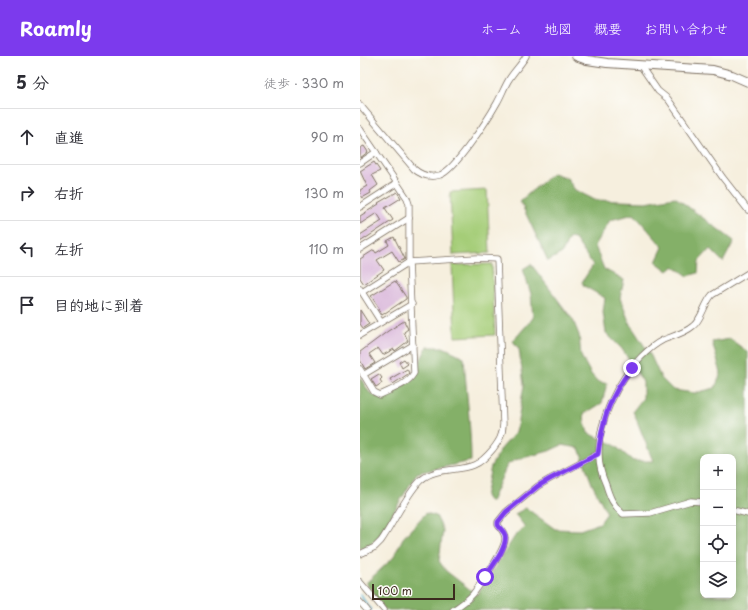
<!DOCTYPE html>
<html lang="ja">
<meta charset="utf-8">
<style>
body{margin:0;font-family:"Playpen Sans","Klee One",sans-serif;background:#f2f2f3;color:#2b2b33}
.controls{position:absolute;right:12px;bottom:12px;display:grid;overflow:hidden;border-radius:8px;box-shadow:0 2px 6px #0003}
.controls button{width:36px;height:36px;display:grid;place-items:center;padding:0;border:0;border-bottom:1px solid #e1e1e2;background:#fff;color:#2b2b33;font:20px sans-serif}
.scale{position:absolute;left:12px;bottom:10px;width:83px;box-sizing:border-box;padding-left:4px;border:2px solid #3b2a1e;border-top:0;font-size:11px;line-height:14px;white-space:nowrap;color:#3b2a1e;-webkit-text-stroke:3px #fdfcf7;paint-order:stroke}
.stop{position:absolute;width:12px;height:12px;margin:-9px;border:3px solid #7c3aed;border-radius:50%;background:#fff}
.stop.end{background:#7c3aed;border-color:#fff;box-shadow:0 1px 4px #0008}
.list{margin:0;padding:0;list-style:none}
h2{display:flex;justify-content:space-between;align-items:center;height:52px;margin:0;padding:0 16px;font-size:17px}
h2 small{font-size:13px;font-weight:400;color:#7c7c81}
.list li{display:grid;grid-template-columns:26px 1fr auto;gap:12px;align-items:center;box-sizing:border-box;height:56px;padding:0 16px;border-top:1px solid #e1e1e2}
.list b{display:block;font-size:15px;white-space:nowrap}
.list em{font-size:13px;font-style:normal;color:#7c7c81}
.icon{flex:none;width:22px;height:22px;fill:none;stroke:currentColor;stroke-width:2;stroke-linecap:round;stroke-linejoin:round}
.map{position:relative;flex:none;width:388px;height:554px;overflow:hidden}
header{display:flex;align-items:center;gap:24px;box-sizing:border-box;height:56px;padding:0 20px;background:#7c3aed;color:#fff}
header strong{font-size:19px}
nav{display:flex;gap:22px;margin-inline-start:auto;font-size:14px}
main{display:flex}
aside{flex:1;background:#fff}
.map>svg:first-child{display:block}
.green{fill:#a5cd78;stroke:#707c4b}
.forest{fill:#84b068;stroke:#606d43;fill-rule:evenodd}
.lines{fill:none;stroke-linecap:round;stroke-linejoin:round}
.stream{stroke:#60bbdd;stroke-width:1.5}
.building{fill:#d6b0d8}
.street-casing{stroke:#7c6f61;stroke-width:7}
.secondary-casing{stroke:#7c6f61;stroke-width:10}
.street{stroke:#fff;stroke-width:5.5}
.secondary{stroke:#fff;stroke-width:8}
.route{stroke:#7c3aed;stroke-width:5}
</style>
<header>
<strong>Roamly</strong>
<nav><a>ホーム</a><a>地図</a><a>概要</a><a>お問い合わせ</a></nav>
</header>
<main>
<aside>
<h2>5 分<small>徒歩 · 330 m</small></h2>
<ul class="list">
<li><svg class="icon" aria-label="ahead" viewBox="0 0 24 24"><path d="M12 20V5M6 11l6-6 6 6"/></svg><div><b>直進</b></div><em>90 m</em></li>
<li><svg class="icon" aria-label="right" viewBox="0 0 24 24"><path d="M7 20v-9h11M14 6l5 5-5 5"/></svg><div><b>右折</b></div><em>130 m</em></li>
<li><svg class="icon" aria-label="left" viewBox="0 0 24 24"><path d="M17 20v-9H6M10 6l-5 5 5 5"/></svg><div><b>左折</b></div><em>110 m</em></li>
<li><svg class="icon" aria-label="arrive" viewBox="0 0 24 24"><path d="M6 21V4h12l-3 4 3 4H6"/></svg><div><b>目的地に到着</b></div></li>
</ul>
</aside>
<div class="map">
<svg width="388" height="554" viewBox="0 0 388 554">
<rect width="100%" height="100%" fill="#fdfcf7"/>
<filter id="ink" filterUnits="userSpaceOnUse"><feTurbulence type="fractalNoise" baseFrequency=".025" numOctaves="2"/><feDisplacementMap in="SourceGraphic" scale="8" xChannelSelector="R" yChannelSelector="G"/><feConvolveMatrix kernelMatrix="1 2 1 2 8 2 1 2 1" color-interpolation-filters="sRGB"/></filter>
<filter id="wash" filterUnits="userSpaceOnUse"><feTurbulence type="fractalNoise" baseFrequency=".012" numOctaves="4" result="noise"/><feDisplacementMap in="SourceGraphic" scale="16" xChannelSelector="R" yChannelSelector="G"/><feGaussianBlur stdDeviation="0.9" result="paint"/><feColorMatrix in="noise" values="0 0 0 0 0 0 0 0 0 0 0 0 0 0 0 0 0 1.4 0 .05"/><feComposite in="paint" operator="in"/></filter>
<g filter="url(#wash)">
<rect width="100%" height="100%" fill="#f6efde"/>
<g class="green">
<polygon points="127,134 130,197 93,199 90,136"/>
<polygon points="132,208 135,279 95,281 92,209"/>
</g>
<g class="forest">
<path d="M 193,117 L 207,122 L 215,134 L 235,144 L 286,146 L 315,141 L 374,185 L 363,206 L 350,193 L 339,205 L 338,217 L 328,220 L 314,210 L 308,215 L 296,206 L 303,191 L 274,158 L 250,164 L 235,190 L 244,213 L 264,224 L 260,242 L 270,268 L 291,300 L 301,322 L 313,334 L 335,337 L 355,332 L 361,317 L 352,286 L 370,283 L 388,296 L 388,554 L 25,554 L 6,527 L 33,502 L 43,482 L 66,457 L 76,460 L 83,474 L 79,505 L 86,515 L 117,539 L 155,480 L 165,471 L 155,458 L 166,452 L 195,473 L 220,474 L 240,467 L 247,457 L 232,428 L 219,392 L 202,389 L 189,395 L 155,404 L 147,409 L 131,446 L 125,441 L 131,410 L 141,393 L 156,376 L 164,329 L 159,293 L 153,285 L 173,262 L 171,238 L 163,213 L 171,208 L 213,264 L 219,279 L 221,300 L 231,318 L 237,325 L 242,327 L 247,327 L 242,347 L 224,358 L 225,367 L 228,377 L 253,388 L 273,405 L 293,405 L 273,355 L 283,342 L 283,326 L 262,293 L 246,277 L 243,256 L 245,242 L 224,230 L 222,226 L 233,209 L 215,183 L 209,182 L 202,197 L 188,205 L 160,145 ZM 343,401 L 373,401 L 373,539 L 343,539 Z"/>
<path d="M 67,291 L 83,291 L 104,301 C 106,336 111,370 111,405 L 57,417 L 19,480 L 10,489 L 0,492 L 0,321 L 9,336 L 17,341 L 24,340 L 53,324 L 57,317 L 58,309 Z"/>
</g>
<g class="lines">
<polyline class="stream" points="0,539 11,554"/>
</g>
<g id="blocks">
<g class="building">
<polygon points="4,90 8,96 0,102 0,92"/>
<polygon points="14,106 20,115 12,119 18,129 10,135 11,137 2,142 0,139 0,134 7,130 0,115"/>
<polygon points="37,136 41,142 25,152 33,164 0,186 0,179 22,165 17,157 0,168 0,160 19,148 18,147"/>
<polygon points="34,181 45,203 39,206 32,195 17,204 24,214 4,228 0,222 0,203 14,194 16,197 29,189 27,185"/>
<polygon points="35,225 46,241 46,243 22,259 18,253 19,252 11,240"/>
<polygon points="0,254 9,268 3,272 0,268"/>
<polygon points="44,265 48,273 44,276 48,285 35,295 34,293 23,299 18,292 9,298 15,307 5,313 0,304 0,296 28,275"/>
<polygon points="44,303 48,308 42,312 39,306"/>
<polygon points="47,313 49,317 48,318 33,328 30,323"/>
<polygon points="19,318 22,322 20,324 22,327 16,331 11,323"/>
</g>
</g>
</g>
<g filter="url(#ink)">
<use href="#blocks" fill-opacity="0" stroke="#7c6f61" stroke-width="1"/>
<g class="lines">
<defs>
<g id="street">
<polyline points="280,9 298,35 308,43 363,122 388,154"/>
<path d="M 0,49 L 54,113 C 61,119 70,122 80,119 C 95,114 128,63 137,47 C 141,40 144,32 148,25 C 153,16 161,9 166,0"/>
<path d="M 0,73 L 37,127 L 47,142 L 49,148 L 49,206 L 54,317 C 47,329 32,333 20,339 L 14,336 L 0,313"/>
<polyline points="0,107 16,96"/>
<polyline points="0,151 37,127"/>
<polyline points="0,193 49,162"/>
<polyline points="0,233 21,266"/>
<polyline points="0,279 52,248"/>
<polyline points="3,319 53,289"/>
<path d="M 343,446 L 331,445 L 290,457 L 263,458 C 253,449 250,442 246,429 C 242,420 239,410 239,400 C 237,366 258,324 281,301 C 287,295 295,288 303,284 C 313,280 325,277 333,270 C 342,263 344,248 352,239 L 388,217"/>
<polyline points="373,454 388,458"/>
<path d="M 0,498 L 15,491 L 21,485 C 33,468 47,437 61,424 C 76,411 97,416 114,409 C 122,406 128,399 133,393 C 139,385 143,379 143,368 L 137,203 L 116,202 L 49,206 L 2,236"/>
<polyline points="0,526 24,554"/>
<polyline points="0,546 7,554"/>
<path d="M 93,554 C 100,549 107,545 113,538 C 120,529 146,493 145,482 C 145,477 141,473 138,469 L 138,466 L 146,456 L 178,430 L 190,423 L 238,398"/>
</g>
<polyline id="secondary" points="216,0 227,4 247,7 353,14 372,19 388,26"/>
</defs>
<use href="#street" class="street-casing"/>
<use href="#secondary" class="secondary-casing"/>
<use href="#street" class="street"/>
<use href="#secondary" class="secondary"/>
</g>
</g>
<g class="lines" filter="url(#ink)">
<path class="route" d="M 125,521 C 131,512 148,491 145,479 C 144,475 140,473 138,469 L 138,466 L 146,456 L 178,430 L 190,423 L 238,398 C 243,362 249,341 272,312"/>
</g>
</svg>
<div class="controls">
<button>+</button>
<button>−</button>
<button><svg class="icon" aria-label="locate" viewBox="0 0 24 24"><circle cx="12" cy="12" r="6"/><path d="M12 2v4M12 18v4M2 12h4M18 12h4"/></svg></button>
<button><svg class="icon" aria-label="layers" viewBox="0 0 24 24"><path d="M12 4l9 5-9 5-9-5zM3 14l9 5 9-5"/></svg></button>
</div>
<div class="scale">100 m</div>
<div class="stop" style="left:125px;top:521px"></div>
<div class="stop end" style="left:272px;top:312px"></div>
</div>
</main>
